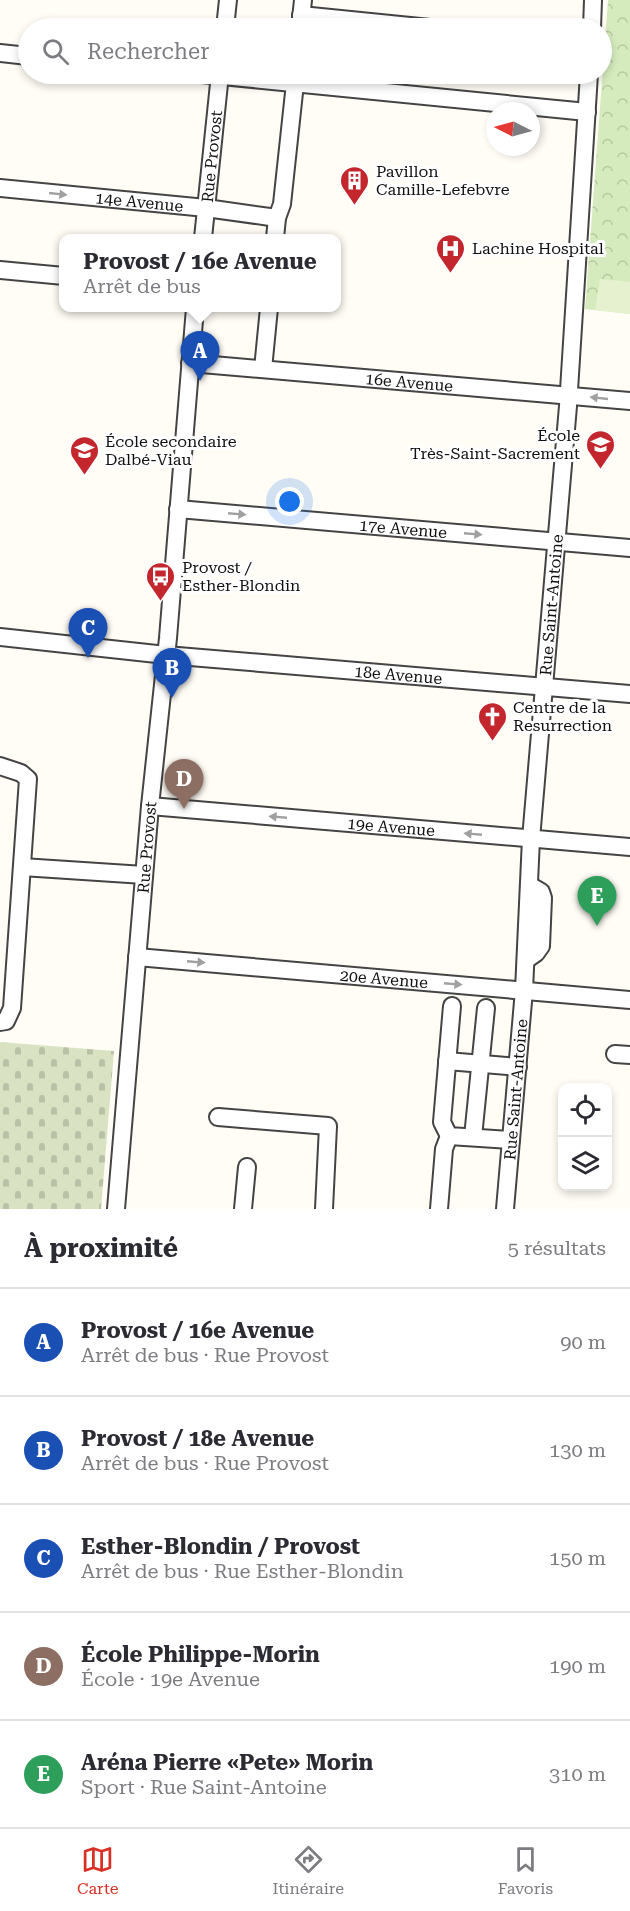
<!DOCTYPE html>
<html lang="fr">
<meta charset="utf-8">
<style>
body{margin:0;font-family:"Roboto Serif",serif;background:#f2f2f3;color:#2b2b33}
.controls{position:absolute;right:18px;bottom:18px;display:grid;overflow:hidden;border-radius:12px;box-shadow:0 3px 9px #0003}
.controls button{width:54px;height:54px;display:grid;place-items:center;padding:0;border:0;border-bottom:2px solid #e1e1e2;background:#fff;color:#2b2b33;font:30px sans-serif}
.compass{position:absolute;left:486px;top:102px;width:54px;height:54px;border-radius:50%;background:#fff;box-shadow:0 3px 9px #0003;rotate:276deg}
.you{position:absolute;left:290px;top:502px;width:21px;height:21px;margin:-15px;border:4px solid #fff;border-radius:50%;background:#1a73e8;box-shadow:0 0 0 9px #1a73e833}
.badge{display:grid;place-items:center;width:39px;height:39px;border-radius:50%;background:#d93025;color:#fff;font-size:20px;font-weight:700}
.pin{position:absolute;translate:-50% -50px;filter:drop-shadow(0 2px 3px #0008)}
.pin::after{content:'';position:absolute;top:32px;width:21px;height:18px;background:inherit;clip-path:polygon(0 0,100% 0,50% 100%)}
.popup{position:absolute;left:59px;top:234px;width:282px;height:78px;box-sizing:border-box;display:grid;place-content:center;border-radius:12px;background:#fff;filter:drop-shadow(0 2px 4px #0005);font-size:20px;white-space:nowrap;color:#7c7c81}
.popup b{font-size:22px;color:#2b2b33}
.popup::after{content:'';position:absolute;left:50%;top:100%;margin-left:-12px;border:12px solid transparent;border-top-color:#fff}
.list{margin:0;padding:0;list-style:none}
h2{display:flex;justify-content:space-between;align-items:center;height:78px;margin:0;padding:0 24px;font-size:26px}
h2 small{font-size:20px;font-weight:400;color:#7c7c81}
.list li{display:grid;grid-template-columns:39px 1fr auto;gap:18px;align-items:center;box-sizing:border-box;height:108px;padding:0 24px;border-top:2px solid #e1e1e2}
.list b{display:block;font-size:22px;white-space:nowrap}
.list p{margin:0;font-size:20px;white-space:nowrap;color:#7c7c81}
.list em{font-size:20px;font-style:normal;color:#7c7c81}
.icon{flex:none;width:33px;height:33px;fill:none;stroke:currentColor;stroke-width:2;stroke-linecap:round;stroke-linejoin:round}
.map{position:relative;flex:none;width:630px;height:1209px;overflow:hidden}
.search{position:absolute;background:#fff;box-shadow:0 3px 9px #0003;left:18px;right:18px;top:18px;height:66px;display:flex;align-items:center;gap:15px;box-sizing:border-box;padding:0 21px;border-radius:33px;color:#7c7c81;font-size:22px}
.sheet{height:618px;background:#fff}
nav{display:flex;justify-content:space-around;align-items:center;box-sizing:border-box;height:84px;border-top:2px solid #e1e1e2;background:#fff;font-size:16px;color:#7c7c81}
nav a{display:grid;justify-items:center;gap:3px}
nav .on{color:#d93025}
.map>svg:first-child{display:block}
.cemetery{fill:url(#cemetery-stones)}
.park{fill:url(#park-crowns)}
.pitch{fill:#e6f2cf}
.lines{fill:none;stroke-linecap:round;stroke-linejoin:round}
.minor-casing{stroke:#444;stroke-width:20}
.minor{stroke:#fff;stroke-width:16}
.oneway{fill:#a0a0a0}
.labels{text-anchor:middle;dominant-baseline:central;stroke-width:6;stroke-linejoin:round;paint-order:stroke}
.street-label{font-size:16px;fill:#111;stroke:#fff}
.poi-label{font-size:16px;fill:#111;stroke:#fff;text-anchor:start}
</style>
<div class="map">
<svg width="630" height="1209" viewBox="0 0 630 1209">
<defs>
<pattern id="cemetery-stones" width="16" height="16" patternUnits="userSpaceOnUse" patternTransform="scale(1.5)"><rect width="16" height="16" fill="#d9e3c4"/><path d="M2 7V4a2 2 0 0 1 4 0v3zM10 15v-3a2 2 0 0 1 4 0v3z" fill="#b9c2a7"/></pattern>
<pattern id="park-crowns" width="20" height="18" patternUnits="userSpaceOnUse" patternTransform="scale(1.5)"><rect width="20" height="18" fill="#d5ebbd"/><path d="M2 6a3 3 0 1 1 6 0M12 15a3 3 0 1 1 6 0" fill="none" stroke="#b6c8a1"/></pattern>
</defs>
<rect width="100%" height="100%" fill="#fffdf5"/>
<polygon class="cemetery" points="0,1042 114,1051 101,1209 0,1209"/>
<polygon class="park" points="608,0 630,0 630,314 585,309"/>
<polygon class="pitch" points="600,279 630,282 630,314 595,310"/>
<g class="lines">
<defs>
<g id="minor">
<polyline points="301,15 430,28"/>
<polyline points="225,28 228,0"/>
<polyline points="300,28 303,0"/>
<polyline points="592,28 593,0"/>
<polyline points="0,53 28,56"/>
<polyline points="202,74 587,112"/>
<path id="s1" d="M 0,188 L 206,208 L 277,218"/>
<path id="s2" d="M 203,238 L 220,74"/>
<polyline points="275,238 277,218 282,204 296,74"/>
<polyline points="0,270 64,276"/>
<path id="s3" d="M 190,363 L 630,401"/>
<polyline points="263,369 269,308"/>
<path id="s4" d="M 178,509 L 630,548"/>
<path id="s5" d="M 0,637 L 166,655 L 630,694"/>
<polyline points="0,766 21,773 28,779 12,1008 6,1021 0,1022"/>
<path id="s6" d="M 150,806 L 630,847"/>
<polyline points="22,867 144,875"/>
<path id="s7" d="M 137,957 L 630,1000"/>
<polyline points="526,960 536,953 541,946 543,898 541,892 529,885"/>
<polyline points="452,1006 442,1122 449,1136 511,1140"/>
<polyline points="615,1054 630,1055"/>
<polyline points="447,1061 518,1067"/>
<polyline points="218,1117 328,1126 324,1209"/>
<polyline points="473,1137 486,1008"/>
<path id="s8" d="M 116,1209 L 150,806 L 168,638 L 195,308"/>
<polyline points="243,1209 247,1167"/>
<polyline points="439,1209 444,1149 449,1136"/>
<path id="s9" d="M 505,1209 L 524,990 L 531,839 L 568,406 L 589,74"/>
</g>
</defs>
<use href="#minor" class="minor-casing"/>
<use href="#minor" class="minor"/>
</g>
<defs><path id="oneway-solid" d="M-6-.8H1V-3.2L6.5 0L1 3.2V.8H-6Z" transform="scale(1.5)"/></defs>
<g class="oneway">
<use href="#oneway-solid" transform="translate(58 194) rotate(6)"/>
<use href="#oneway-solid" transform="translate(599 398) rotate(-174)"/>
<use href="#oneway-solid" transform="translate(237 514) rotate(5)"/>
<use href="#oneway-solid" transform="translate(473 534) rotate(5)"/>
<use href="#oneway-solid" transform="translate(278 817) rotate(-175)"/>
<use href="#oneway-solid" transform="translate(473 834) rotate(-175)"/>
<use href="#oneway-solid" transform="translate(196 962) rotate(5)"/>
<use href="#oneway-solid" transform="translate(453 984) rotate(5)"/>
</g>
<defs>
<symbol id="building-pin" viewBox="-11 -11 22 30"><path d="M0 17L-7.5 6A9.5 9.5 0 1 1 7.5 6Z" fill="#c4262e" stroke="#fff"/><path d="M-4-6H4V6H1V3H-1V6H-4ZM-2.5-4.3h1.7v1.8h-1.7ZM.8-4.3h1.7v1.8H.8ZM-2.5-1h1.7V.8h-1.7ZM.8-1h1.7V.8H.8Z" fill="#fff"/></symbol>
<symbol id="hospital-pin" viewBox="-11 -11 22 30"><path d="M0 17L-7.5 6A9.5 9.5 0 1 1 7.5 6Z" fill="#c4262e" stroke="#fff"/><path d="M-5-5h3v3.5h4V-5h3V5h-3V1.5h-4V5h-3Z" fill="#fff"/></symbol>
<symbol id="school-pin" viewBox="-11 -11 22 30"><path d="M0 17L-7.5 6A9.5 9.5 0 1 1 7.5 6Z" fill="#c4262e" stroke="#fff"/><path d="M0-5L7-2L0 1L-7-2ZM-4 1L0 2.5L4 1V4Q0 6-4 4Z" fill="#fff"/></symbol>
<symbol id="bus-pin" viewBox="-11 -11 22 30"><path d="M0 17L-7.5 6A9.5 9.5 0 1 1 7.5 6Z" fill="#c4262e" stroke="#fff"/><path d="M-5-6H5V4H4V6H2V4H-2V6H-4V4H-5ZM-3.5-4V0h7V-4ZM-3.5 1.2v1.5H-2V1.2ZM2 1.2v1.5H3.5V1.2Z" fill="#fff"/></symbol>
<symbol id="church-pin" viewBox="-11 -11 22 30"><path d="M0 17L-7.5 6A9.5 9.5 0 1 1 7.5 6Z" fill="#c4262e" stroke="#fff"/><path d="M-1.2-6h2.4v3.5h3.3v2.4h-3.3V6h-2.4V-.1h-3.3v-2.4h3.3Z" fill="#fff"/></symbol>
</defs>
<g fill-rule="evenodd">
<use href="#building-pin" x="338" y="164" width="33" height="45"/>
<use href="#hospital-pin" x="434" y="232" width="33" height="45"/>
<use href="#school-pin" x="584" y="428" width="33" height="45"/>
<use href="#school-pin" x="68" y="434" width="33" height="45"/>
<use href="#bus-pin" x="144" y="560" width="33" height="45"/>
<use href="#church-pin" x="476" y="700" width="33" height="45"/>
</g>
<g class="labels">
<g class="street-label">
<text stroke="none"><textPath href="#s2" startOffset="82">Rue Provost</textPath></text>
<text stroke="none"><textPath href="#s1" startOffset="140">14e Avenue</textPath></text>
<text stroke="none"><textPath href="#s3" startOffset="220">16e Avenue</textPath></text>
<text stroke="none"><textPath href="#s4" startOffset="226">17e Avenue</textPath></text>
<text stroke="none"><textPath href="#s9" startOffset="606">Rue Saint-Antoine</textPath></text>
<text stroke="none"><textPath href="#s5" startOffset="400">18e Avenue</textPath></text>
<text stroke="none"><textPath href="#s6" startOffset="242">19e Avenue</textPath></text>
<text stroke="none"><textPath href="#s8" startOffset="363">Rue Provost</textPath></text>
<text stroke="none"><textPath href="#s7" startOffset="248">20e Avenue</textPath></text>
<text stroke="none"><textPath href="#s9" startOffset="120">Rue Saint-Antoine</textPath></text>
</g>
<g class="poi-label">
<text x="376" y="171">Pavillon<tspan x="376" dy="18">Camille-Lefebvre</tspan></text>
<text x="472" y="248">Lachine Hospital</text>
<text x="580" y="435" text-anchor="end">École<tspan x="580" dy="18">Très-Saint-Sacrement</tspan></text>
<text x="105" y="441">École secondaire<tspan x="105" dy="18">Dalbé-Viau</tspan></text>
<text x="182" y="567">Provost /<tspan x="182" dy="18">Esther-Blondin</tspan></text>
<text x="513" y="707">Centre de la<tspan x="513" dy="18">Resurrection</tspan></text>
</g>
</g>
</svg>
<div class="controls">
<button><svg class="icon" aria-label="locate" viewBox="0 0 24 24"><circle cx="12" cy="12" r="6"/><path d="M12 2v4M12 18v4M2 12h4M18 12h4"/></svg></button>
<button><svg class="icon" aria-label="layers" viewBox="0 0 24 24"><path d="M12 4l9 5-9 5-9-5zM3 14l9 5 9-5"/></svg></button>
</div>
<svg class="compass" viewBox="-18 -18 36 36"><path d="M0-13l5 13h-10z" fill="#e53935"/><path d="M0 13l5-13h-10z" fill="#7c7c81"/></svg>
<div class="you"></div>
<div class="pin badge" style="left:200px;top:381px;background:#1a4fb4">A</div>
<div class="popup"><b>Provost / 16e Avenue</b>Arrêt de bus</div>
<div class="pin badge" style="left:172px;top:698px;background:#1a4fb4">B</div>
<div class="pin badge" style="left:88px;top:658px;background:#1a4fb4">C</div>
<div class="pin badge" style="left:184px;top:809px;background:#8d6e63">D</div>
<div class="pin badge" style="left:597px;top:926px;background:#2e9e5b">E</div>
<div class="search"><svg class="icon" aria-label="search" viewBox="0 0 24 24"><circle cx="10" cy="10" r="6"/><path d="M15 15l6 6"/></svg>Rechercher</div>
</div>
<section class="sheet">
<h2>À proximité<small>5 résultats</small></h2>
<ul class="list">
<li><span class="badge" style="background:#1a4fb4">A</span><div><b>Provost / 16e Avenue</b><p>Arrêt de bus · Rue Provost</p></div><em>90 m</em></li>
<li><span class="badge" style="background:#1a4fb4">B</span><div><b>Provost / 18e Avenue</b><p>Arrêt de bus · Rue Provost</p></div><em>130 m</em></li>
<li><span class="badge" style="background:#1a4fb4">C</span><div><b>Esther-Blondin / Provost</b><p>Arrêt de bus · Rue Esther-Blondin</p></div><em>150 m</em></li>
<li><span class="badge" style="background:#8d6e63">D</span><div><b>École Philippe-Morin</b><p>École · 19e Avenue</p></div><em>190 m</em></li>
<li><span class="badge" style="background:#2e9e5b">E</span><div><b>Aréna Pierre «Pete» Morin</b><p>Sport · Rue Saint-Antoine</p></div><em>310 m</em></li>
</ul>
</section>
<nav>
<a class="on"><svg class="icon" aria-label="map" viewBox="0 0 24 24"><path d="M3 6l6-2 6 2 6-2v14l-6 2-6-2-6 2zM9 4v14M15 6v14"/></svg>Carte</a>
<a><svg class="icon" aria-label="directions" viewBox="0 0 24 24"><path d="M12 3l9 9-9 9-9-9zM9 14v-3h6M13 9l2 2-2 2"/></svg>Itinéraire</a>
<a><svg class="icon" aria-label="saved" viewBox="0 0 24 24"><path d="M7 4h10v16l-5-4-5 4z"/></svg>Favoris</a>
</nav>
